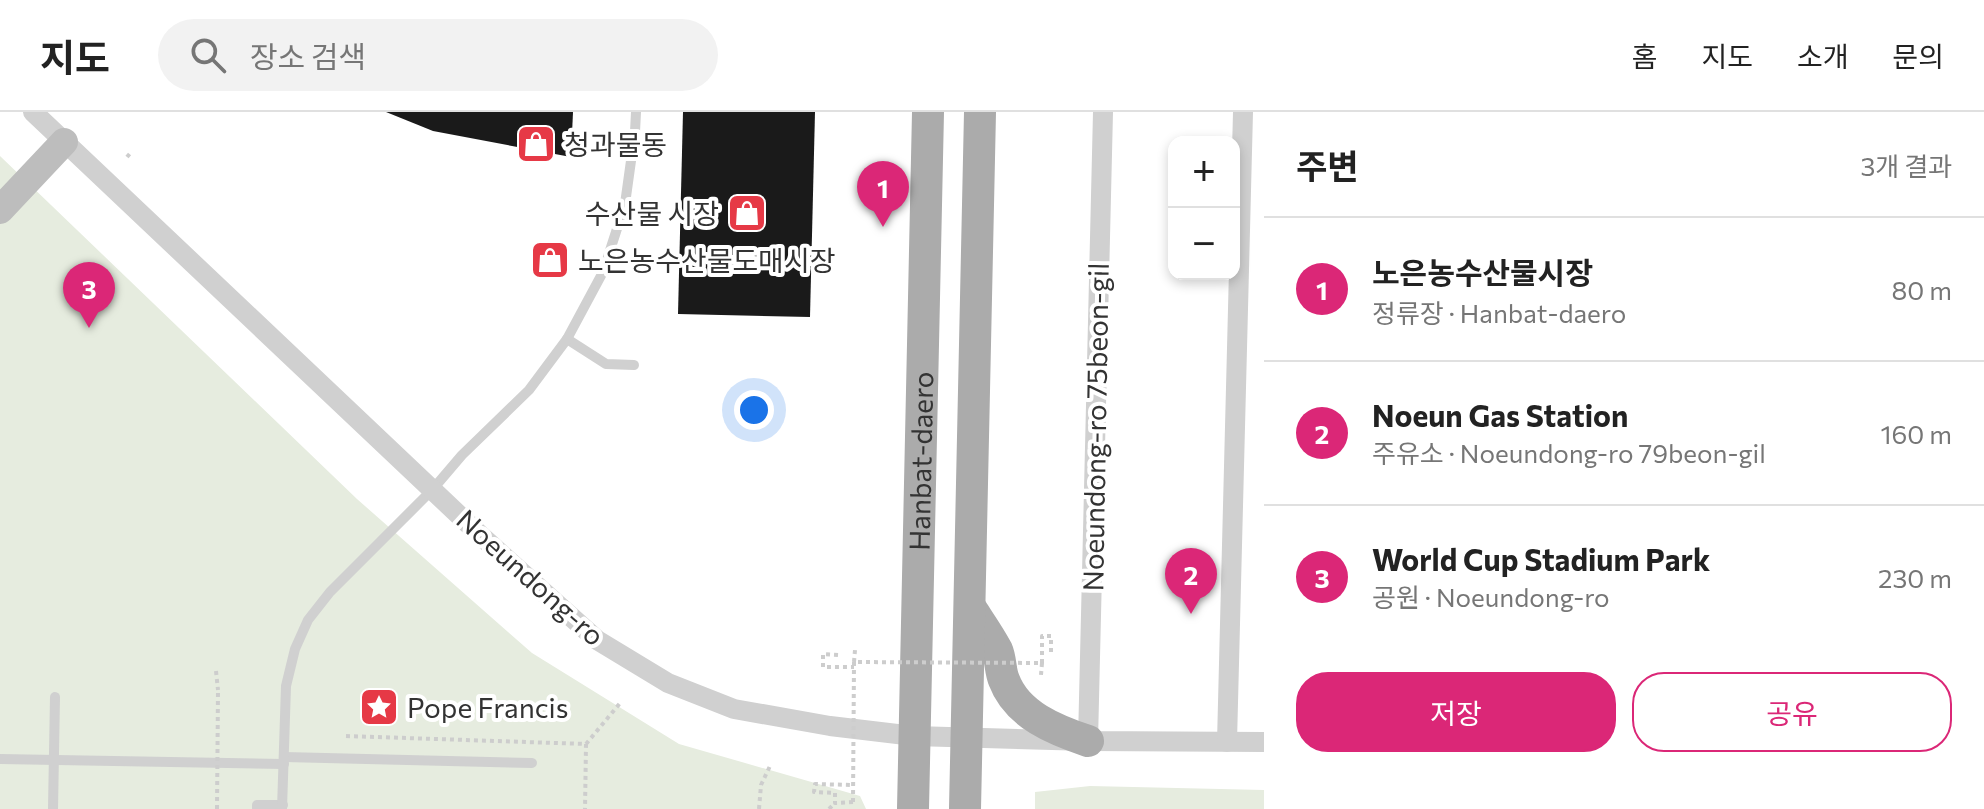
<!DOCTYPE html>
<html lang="ko">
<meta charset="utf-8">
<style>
body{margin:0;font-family:Commissioner,"Noto Sans KR",sans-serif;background:#f2f2f2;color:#222}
.controls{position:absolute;right:24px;top:24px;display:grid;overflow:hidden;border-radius:16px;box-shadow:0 4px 12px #0003}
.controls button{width:72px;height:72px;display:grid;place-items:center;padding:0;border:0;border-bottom:2px solid #e0e0e0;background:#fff;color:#222;font:40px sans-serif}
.you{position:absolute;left:754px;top:298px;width:28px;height:28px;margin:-20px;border:6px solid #fff;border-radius:50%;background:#1a73e8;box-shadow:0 0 0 12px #1a73e833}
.badge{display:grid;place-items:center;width:52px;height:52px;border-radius:50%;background:#db2777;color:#fff;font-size:26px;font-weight:700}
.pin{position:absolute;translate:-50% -66px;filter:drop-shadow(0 2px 4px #0008)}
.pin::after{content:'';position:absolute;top:42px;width:28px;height:24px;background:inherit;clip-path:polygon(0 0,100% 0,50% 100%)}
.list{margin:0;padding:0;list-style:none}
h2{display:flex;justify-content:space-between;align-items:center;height:104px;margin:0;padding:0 32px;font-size:34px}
h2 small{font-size:26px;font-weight:400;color:#767676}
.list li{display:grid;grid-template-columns:52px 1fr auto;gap:24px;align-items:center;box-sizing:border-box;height:144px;padding:0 32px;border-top:2px solid #e0e0e0}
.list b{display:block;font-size:30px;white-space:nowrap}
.list p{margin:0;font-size:26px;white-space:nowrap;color:#767676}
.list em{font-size:26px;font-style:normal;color:#767676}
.actions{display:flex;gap:16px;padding:24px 32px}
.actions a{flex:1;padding:18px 0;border:2px solid #db2777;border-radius:32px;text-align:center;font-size:28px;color:#db2777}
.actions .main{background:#db2777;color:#fff}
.icon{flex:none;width:44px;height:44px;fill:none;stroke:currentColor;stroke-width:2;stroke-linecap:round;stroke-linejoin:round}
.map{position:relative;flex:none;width:1264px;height:697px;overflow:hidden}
header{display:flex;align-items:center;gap:48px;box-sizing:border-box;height:112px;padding:0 40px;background:#fff;border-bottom:2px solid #e0e0e0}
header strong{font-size:38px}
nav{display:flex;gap:44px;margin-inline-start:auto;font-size:28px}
.search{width:560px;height:72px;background:#f2f2f2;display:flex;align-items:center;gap:20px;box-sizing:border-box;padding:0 28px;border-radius:44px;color:#767676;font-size:30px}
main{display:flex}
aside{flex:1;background:#fff}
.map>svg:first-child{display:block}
.green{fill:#e6ecdf}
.building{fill:#1a1a1a}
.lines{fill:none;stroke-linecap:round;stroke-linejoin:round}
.path{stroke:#cdcdcd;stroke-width:4;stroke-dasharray:4 4;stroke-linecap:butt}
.lane{stroke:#d0d0d0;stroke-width:10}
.street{stroke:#d0d0d0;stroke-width:20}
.secondary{stroke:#bdbdbd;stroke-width:28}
.primary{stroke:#ababab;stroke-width:32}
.path-bridge{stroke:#cdcdcd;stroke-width:4;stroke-dasharray:4 4;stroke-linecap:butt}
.labels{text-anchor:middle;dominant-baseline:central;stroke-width:8;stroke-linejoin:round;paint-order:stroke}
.poi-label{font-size:28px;fill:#333;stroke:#fff;text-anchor:start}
.street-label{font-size:28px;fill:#333;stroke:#fff}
</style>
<header>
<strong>지도</strong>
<div class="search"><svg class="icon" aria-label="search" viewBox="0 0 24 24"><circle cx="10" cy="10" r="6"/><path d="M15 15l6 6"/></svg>장소 검색</div>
<nav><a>홈</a><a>지도</a><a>소개</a><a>문의</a></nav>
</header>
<main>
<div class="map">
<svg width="1264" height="697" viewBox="0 0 1264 697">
<rect width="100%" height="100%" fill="#fff"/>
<g class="green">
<polygon points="0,44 357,387 532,541 679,632 860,684 866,697 0,697"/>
<polygon points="1090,674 1264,678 1264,697 1035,697 1035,680"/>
</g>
<g class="building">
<polygon points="386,0 573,0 571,45 433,19"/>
<polygon points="683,0 815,0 810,205 678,202"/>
</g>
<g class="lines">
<g class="path">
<polyline points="127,45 132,39"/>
<polyline points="838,543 823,542 823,555 854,555"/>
<polyline points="854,550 855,538"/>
<polyline points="1042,551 1042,524 1051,524 1051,544"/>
<polyline points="216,559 218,578"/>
<polyline points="346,624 586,632 585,697"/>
<polyline points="586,632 621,590"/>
<polyline points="853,690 835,691 835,681 814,680 815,672 853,673"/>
<polyline points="759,697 761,673 770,654"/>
<polyline points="829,697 835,691"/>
</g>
<g class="lane">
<polyline points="567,227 606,252 634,253"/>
<polyline points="284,645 532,651"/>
<polyline points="0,647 284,652"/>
<polyline points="53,697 55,585"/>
<polyline points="257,697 257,693 283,693"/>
<polyline points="282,697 286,574 295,537 308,508 330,480 433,377 462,343 529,278 567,227 603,160 625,92 635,20 636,0"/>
</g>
<g class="street">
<polyline points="33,0 480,423 597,528 668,571 734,597 830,614 914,624 1088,629 1264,630"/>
<polyline points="1088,629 1103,0"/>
<polyline points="1227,630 1243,0"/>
</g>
<polyline class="secondary" points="0,98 64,30"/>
<g class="primary">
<path d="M 970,495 C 979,509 989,523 997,538 C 1001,547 1000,559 1004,568 C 1017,603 1055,618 1088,629"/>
<path id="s1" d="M 913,697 L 928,0"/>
<polyline points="965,697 980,0"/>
</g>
<g class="path-bridge">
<polyline points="853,690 854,550 1042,551 1041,563"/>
<polyline points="217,697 218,578"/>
</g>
</g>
<defs>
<symbol id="shop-square" viewBox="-11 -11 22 22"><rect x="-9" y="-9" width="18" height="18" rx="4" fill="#e63946" stroke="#fff"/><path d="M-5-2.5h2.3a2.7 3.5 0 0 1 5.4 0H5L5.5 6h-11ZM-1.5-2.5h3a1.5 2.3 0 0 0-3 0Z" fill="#fff"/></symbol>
<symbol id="sight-square" viewBox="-11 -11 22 22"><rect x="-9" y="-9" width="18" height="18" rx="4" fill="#e63946" stroke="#fff"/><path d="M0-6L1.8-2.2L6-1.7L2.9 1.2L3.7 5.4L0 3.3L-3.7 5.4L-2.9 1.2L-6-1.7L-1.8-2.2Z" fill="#fff"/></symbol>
</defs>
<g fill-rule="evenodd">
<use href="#shop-square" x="514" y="10" width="44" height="44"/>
<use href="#shop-square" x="725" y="79" width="44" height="44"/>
<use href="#shop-square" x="528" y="126" width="44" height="44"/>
<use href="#sight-square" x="357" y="573" width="44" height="44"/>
</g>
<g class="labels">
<g class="poi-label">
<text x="564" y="32">청과물동</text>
<text x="719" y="101" text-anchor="end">수산물 시장</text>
<text x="578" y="148">노은농수산물도매시장</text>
<text x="407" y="595">Pope Francis</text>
</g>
<g class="street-label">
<text transform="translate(1095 315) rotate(-89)">Noeundong-ro 75beon-gil</text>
<text stroke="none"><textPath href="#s1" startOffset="348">Hanbat-daero</textPath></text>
<text transform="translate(531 465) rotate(42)">Noeundong-ro</text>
</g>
</g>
</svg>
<div class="controls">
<button>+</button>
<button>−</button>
</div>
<div class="you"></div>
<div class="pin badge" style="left:883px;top:115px">1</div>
<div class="pin badge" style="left:1191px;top:502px">2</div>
<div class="pin badge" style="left:89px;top:216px">3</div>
</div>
<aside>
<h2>주변<small>3개 결과</small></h2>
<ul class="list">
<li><span class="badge">1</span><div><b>노은농수산물시장</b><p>정류장 · Hanbat-daero</p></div><em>80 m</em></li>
<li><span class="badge">2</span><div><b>Noeun Gas Station</b><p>주유소 · Noeundong-ro 79beon-gil</p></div><em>160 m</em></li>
<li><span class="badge">3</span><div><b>World Cup Stadium Park</b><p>공원 · Noeundong-ro</p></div><em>230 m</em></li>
</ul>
<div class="actions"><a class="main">저장</a><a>공유</a></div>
</aside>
</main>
